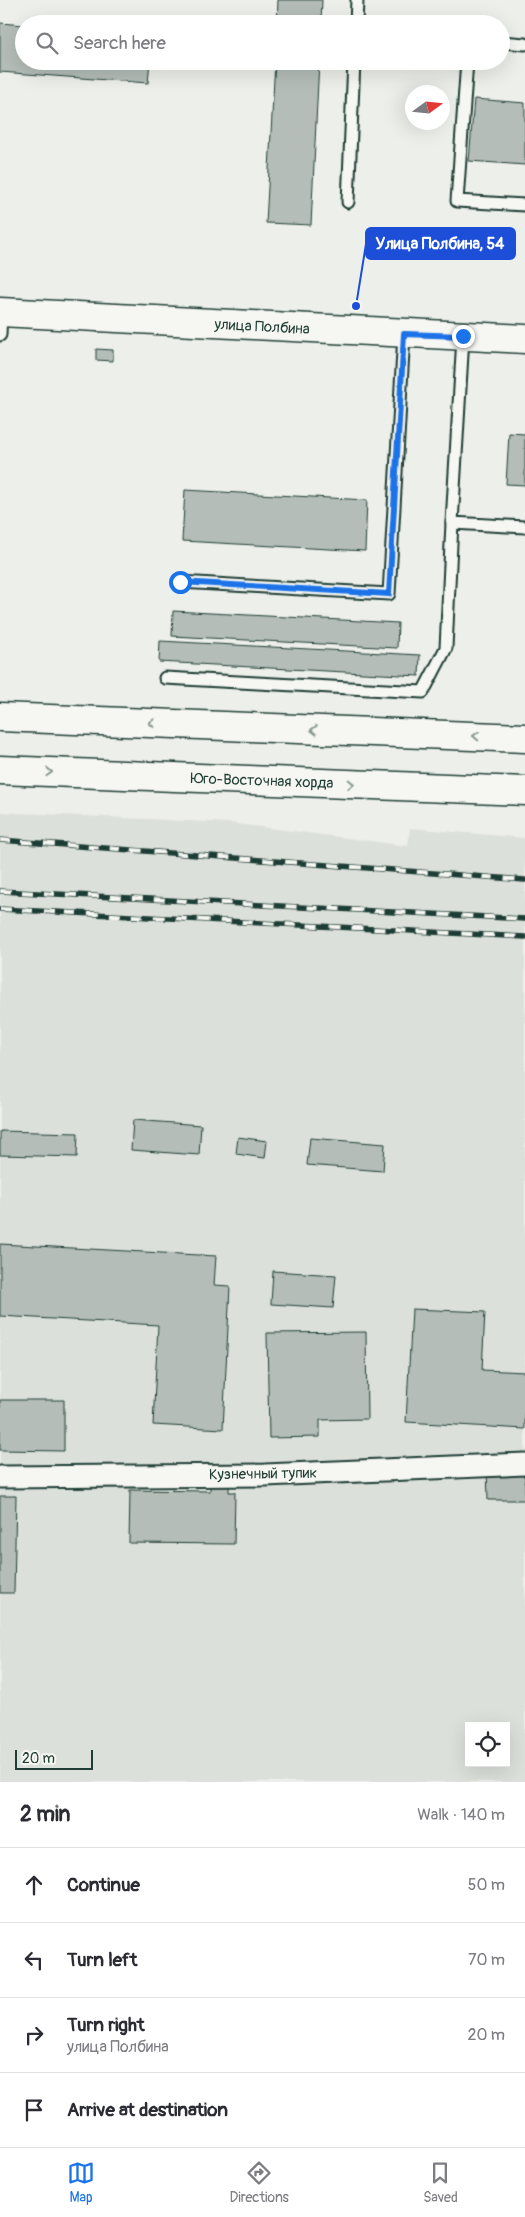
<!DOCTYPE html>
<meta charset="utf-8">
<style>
body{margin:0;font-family:Pangolin,sans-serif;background:#f2f2f3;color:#2b2b33}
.controls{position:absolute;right:15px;bottom:15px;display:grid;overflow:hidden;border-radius:0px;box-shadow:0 5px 20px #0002}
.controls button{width:45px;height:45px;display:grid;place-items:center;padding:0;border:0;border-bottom:1px solid #e1e1e2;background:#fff;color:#2b2b33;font:25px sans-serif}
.compass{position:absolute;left:405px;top:85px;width:45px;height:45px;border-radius:50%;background:#fff;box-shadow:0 5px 20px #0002;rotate:75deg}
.scale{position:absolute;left:15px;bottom:12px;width:78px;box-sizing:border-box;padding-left:5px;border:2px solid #1f3d34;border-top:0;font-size:14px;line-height:18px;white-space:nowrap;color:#1f3d34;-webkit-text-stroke:4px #f6f6f2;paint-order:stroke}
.stop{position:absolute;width:15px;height:15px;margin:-11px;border:4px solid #1a73e8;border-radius:50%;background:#fff}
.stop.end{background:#1a73e8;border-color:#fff;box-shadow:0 1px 5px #0008}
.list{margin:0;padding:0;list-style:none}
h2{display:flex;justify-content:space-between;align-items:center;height:65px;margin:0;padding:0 20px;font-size:21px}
h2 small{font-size:16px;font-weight:400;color:#7c7c81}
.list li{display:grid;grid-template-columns:32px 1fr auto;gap:15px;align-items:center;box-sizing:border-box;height:75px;padding:0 20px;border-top:1px solid #e1e1e2}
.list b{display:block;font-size:19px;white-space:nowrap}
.list p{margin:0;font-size:16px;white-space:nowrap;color:#7c7c81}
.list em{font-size:16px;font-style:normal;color:#7c7c81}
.icon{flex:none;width:28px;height:28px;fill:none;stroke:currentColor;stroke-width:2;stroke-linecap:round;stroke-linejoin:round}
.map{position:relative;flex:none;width:525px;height:1782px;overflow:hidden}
.search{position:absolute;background:#fff;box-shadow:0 5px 20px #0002;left:15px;right:15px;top:15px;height:55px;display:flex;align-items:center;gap:12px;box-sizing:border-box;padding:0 18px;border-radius:28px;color:#7c7c81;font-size:19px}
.sheet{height:365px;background:#fff}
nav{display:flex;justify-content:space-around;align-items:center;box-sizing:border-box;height:70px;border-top:1px solid #e1e1e2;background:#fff;font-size:14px;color:#7c7c81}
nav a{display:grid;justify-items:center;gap:2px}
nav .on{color:#1a73e8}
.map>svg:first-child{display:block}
.built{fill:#dce0db;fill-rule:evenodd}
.building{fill:#b4bdb8;stroke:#1f3d34}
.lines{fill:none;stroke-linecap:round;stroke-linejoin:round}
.service-casing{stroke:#1f3d34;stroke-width:15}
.minor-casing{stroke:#1f3d34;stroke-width:25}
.secondary-casing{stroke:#1f3d34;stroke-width:31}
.primary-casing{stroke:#1f3d34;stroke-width:31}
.service{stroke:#f6f6f2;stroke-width:11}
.minor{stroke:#f6f6f2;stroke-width:21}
.secondary{stroke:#f6f6f2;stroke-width:28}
.primary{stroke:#f6f6f2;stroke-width:28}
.rail-casing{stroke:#1f3d34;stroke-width:5.5}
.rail{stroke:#f6f6f2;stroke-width:4;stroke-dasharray:11;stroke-linecap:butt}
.oneway{stroke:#8a9a93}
.route{stroke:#1a73e8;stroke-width:6}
.labels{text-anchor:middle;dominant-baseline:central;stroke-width:4;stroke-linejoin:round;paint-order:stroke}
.street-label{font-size:15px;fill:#1f3d34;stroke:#f6f6f2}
.leader{fill:none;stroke:#1d4ed8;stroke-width:2}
.callout-dot{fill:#1d4ed8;stroke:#f6f6f2;stroke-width:2}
.callout{fill:#1d4ed8;stroke:#1d4ed8;stroke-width:2}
.callout-label{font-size:16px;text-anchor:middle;font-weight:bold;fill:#fff}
</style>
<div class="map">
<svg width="525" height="1782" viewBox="0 0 525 1782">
<rect width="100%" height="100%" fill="#edefea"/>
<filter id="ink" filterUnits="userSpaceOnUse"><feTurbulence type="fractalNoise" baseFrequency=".02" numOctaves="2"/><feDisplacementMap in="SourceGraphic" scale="10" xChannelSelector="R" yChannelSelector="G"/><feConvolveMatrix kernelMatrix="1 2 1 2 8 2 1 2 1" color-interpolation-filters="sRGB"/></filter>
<g filter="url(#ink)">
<path class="built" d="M 0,812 L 230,823 L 408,846 L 410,828 L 525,838 L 525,1782 L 0,1782 ZM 469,1726 L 506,1726 L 506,1763 L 469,1763 Z"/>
<g class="building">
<polygon points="278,0 322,0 321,24 277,24"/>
<polygon points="0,23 24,25 24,61 150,61 148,83 0,72"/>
<polygon points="275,61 319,61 311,225 266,223"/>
<polygon points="474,99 525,103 525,165 469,161"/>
<polygon points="96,349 113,350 113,361 96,360"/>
<polygon points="509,433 525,434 525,485 506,484"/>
<polygon points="185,490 367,500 365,551 182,541"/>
<polygon points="173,611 398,623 397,648 172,636"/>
<polygon points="160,641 420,655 419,676 159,662"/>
<polygon points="133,1120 201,1125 199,1155 131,1150"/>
<polygon points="0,1131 78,1133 77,1157 0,1155"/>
<polygon points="238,1137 267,1141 265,1158 236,1154"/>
<polygon points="310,1138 385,1144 383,1171 307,1165"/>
<polygon points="0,1244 216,1256 214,1285 230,1286 223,1429 153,1425 158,1325 0,1316"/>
<polygon points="273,1271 336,1275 333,1308 271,1304"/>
<polygon points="412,1309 485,1312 482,1370 525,1372 525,1429 406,1422"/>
<polygon points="366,1332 367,1419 320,1420 320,1437 269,1438 267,1333"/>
<polygon points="0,1400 64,1400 64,1451 0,1450"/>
<polygon points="487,1469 525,1469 525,1500 488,1500"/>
<polygon points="210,1480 229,1480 229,1492 235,1492 234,1544 129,1543 130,1490 210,1491"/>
<polygon points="0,1496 16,1496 14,1593 0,1593"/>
</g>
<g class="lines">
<defs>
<g id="service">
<polyline points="356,24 357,0"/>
<polyline points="501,42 525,44"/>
<polyline points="467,61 457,201 525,205"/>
<polyline points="348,202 354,61"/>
<polyline points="0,335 1,312"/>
<polyline points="463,337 452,523 525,527"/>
<polyline points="180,582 389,594 404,334"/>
<polyline points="165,678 423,692 446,648 452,523"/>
</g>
<polyline id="minor" points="0,1477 265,1475 525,1464"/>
<polyline id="secondary" points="0,312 525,339"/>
<g id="primary">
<polyline points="0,717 525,738"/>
<polyline points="0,770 525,791"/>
</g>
</defs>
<use href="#service" class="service-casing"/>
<use href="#minor" class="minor-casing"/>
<use href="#secondary" class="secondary-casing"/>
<use href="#primary" class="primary-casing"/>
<use href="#service" class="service"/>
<use href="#minor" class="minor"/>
<use href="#secondary" class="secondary"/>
<use href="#primary" class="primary"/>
<defs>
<g id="rail">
<polyline points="0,840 525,880"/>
<polyline points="0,891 525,919"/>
<polyline points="0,909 525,937"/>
</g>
</defs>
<use href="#rail" class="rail-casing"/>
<use href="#rail" class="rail"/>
</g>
<defs><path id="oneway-chevron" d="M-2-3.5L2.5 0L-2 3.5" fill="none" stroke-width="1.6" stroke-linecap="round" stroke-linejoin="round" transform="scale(1.25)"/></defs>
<g class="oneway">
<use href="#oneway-chevron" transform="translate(152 723) rotate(-178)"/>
<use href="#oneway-chevron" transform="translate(314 730) rotate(-178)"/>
<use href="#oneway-chevron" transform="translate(476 736) rotate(-178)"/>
<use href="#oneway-chevron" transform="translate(49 772) rotate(2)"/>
<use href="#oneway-chevron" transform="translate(351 784) rotate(2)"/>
</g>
</g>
<g class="lines" filter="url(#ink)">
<polyline class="route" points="180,582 389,594 404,334 463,336"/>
</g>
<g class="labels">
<g class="street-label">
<text transform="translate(262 327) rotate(3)">улица Полбина</text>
<text transform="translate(262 781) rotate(2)">Юго-Восточная хорда</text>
<text transform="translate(263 1474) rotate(-1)">Кузнечный тупик</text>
</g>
</g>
<path class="leader" d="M356 306L366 244"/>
<circle class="callout-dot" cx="356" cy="306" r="5"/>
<rect class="callout" x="366" y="228" width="149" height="31" rx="5"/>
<g class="callout-label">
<text x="440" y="249">Улица Полбина, 54</text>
</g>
</svg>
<div class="controls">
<button><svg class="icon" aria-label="locate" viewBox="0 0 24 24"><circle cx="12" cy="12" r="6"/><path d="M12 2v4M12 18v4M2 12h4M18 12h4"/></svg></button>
</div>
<svg class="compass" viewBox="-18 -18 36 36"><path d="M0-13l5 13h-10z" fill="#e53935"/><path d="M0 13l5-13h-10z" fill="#7c7c81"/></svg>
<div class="scale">20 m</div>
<div class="stop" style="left:180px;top:582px"></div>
<div class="stop end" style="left:463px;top:336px"></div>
<div class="search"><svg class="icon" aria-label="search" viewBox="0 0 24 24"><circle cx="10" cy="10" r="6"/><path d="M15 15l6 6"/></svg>Search here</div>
</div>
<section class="sheet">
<h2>2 min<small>Walk · 140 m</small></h2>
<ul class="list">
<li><svg class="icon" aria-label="ahead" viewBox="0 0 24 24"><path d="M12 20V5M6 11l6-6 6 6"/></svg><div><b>Continue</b></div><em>50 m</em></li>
<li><svg class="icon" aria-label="left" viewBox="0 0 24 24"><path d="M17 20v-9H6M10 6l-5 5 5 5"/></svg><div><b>Turn left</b></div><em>70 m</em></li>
<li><svg class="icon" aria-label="right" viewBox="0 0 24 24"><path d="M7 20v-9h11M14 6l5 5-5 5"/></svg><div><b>Turn right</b><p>улица Полбина</p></div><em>20 m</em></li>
<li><svg class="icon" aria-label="arrive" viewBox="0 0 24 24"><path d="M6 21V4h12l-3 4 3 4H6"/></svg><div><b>Arrive at destination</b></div></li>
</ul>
</section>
<nav>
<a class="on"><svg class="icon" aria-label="map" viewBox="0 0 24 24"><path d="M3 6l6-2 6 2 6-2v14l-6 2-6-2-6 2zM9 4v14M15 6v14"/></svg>Map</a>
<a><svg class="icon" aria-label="directions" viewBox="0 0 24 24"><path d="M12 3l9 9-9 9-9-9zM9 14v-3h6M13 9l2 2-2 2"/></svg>Directions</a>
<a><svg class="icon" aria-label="saved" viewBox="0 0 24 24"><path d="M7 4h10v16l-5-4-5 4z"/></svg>Saved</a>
</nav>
